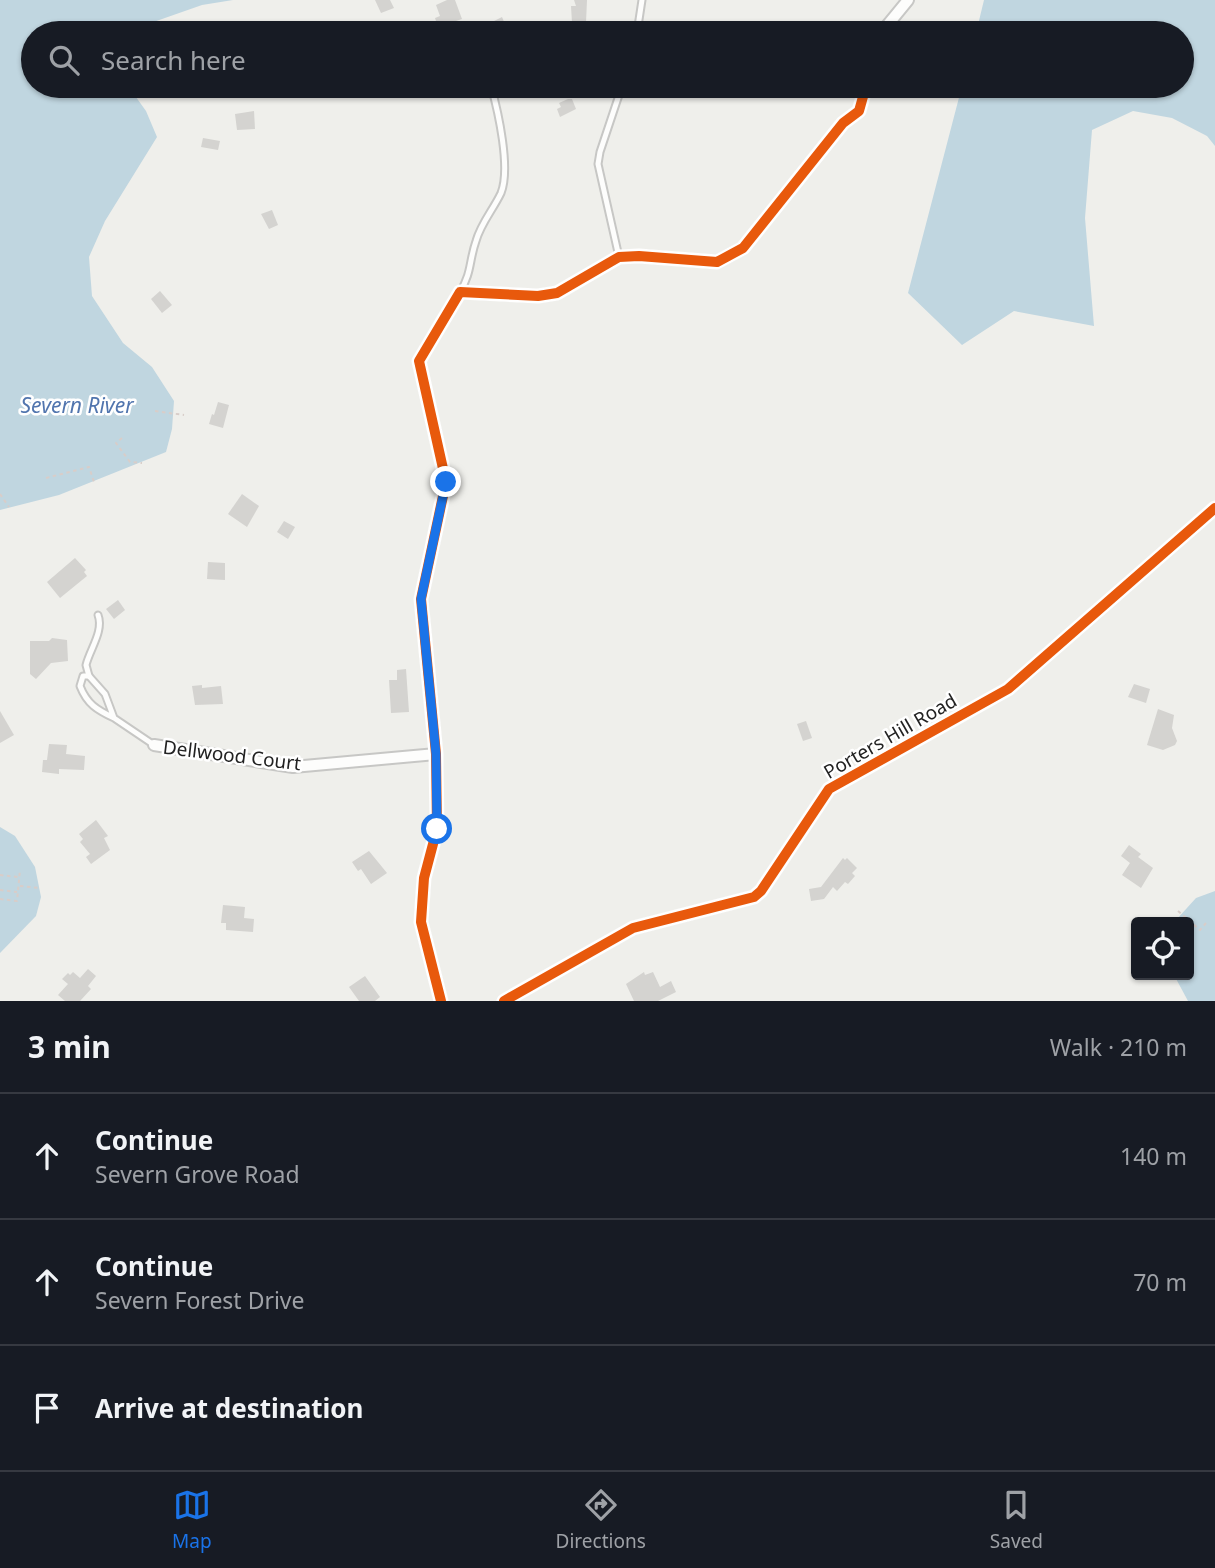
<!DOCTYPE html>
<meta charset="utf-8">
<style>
body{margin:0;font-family:"Noto Sans",sans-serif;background:#242831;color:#f1f3f6}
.controls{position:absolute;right:21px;bottom:21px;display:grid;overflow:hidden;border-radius:7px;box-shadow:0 2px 5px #0004}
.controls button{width:63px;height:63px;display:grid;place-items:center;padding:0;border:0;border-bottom:2px solid #363941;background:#171b24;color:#f1f3f6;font:35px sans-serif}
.stop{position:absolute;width:21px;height:21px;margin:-16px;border:5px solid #1a73e8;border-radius:50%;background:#fff}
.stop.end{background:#1a73e8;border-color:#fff;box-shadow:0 2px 7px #0008}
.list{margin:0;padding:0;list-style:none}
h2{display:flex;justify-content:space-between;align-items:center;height:91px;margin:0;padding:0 28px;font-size:30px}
h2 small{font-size:23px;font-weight:400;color:#9ea1a6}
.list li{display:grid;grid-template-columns:46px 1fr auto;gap:21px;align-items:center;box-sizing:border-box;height:126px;padding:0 28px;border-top:2px solid #363941}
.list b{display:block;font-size:26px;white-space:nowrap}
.list p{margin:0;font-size:23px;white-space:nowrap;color:#9ea1a6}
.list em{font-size:23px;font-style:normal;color:#9ea1a6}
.icon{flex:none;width:38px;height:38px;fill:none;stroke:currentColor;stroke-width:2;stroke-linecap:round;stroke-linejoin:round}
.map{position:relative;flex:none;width:1215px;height:1001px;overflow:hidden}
.search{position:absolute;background:#171b24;box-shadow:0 2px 5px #0004;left:21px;right:21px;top:21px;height:77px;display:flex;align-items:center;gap:18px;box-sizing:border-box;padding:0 24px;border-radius:38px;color:#9ea1a6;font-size:26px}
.sheet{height:469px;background:#171b24}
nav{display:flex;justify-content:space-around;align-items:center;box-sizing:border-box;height:98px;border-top:2px solid #363941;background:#171b24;font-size:19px;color:#9ea1a6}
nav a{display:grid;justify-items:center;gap:4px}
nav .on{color:#1a73e8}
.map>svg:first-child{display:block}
.water{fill:#c0d6e0}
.building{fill:#d4d3d0}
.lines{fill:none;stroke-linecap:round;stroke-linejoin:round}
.lane-casing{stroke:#c7c7c5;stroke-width:9}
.street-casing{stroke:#c7c7c5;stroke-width:14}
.path{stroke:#d8cdc9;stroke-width:2;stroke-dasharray:3.5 3.5;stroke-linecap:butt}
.lane{stroke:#fdfdfc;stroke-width:5}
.street{stroke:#fdfdfc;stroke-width:10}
.cycleway-casing{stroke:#fff;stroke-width:15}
.cycleway{stroke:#e8590c;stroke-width:10}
.route{stroke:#1a73e8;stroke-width:9}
.labels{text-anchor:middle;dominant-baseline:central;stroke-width:5;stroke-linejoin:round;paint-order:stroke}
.street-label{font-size:19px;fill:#222;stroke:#fff}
.water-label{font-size:21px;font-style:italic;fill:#5175ae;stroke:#fff}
</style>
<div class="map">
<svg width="1215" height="1001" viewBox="0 0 1215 1001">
<rect width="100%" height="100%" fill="#efefeb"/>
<g class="water">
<polygon points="0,0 233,0 202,5 145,25 125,26 119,33 33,33 33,86 128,86 146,111 157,137 105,221 89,257 92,296 123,343 152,367 174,401 172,429 166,452 59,495 0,510"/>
<polygon points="984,0 1215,0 1215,146 1207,136 1172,118 1133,111 1092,130 1085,218 1094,326 1014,311 962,345 908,293 962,86 1182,86 1182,33 976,33"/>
<polygon points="0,827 15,836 35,867 41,897 36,916 0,953"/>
<polygon points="1215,891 1215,1001 1188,1001 1174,975 1189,975 1189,922 1176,922 1177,919 1196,898"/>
</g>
<g class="building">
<polygon points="375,0 390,0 394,8 381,13"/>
<polygon points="447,0 455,0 462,19 438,27 435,18 440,16 436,5"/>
<polygon points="574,0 587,0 586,23 572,23 571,6 576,6"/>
<polygon points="502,17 505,24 517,29 506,33 492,33 488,24"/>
<polygon points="568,99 572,99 576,109 560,117 557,109 561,107 559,103"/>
<polygon points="254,111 255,129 237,130 235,114"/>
<polygon points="203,138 220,141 218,150 201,147"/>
<polygon points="272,210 278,225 269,229 261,214"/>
<polygon points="160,291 172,305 162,313 151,299"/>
<polygon points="218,402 229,405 223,428 209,424 212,414 214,415"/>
<polygon points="242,494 259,506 247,527 228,514"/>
<polygon points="284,521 295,527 288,539 277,532"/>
<polygon points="75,558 86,570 84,572 87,576 60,598 47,582"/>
<polygon points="208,562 225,563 225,580 207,579"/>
<polygon points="118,600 125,610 114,619 106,609"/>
<polygon points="52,638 67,640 68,661 51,663 36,679 30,674 30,641 49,641"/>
<polygon points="406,669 409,712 391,713 389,680 397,680 397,670"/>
<polygon points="1134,684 1150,689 1146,703 1128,697"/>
<polygon points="202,685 202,688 221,686 223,704 195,705 192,686"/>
<polygon points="1158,709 1174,715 1172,728 1177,741 1175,745 1163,750 1147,745"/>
<polygon points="0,711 14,735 0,743"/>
<polygon points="806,721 812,738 803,741 797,724"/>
<polygon points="49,744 67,745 66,754 85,756 84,770 59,769 59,774 42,772 43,760 47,760"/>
<polygon points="96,820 108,836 104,838 110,850 91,864 86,857 90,854 80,842 83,839 79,834"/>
<polygon points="1129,845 1141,854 1138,857 1153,868 1141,888 1122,875 1130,863 1121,856"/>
<polygon points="369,851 387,873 371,884 361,869 358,871 352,862"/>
<polygon points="843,858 845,860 847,858 857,868 852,873 855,876 848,884 845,882 837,891 833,887 824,899 811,901 809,889 821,887"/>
<polygon points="223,905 245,907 244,918 254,919 253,932 226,930 226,923 221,923"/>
<polygon points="88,969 96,976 88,986 91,989 80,1001 65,1001 58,995 68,984 62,979 68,973 70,975 73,972 80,978"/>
<polygon points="644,972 645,975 653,972 660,987 671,981 676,992 658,1001 634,1001 626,984"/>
<polygon points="365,976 380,997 375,1001 359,1001 349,987"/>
</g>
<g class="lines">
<defs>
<g id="lane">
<polyline points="458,32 460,33"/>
<polyline points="637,33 642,0"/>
<polyline points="619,257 598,164 600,152 622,86"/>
<path d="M 460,292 C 472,272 469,261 476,241 C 481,223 493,210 501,193 C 511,168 498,111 491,86"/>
<path d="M 89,676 L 86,665 C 90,649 104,631 98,615"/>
<path d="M 114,718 C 97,710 87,704 80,686 L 83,676 L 89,676 L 105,694 L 114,718 L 154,745"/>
</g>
<g id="street">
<polyline points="881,33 908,0"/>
<polyline points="154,745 293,767 436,754"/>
<polyline points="441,1001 421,922 424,878 437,829 436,754 421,599 446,482 419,361 460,292 538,296 557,293 619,257 639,256 717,262 743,248 843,123 859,111 866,86"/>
<polyline points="504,1001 633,928 754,897 761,891 829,789 1008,689 1215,508"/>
</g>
</defs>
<use href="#lane" class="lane-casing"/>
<use href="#street" class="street-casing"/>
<g class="path">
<polyline points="155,411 184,415"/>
<polyline points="122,438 116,443 130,462 142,463"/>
<polyline points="46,478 89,467 94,482"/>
<polyline points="0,494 9,507"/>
<polyline points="0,875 18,877"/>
<polyline points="20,886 40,888"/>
<polyline points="0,890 17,892"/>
<polyline points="0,899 17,901 20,870"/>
<polyline points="1178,911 1200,930 1206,923"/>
<polyline points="1189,934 1191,936"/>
</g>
<use href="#lane" class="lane"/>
<use href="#street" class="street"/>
<defs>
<g id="cycleway">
<polyline points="441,1001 421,922 424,878 437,829 436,754 421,599 446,482 419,361 460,292 538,296 557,293 619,257 639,256 717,262 743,248 843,123 859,111 866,86"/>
<polyline points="504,1001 633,928 754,897 761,891 829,789 1008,689 1215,508"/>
</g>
</defs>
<use href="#cycleway" class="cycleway-casing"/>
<use href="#cycleway" class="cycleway"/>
</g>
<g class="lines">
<polyline class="route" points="437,829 436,754 421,599 446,482"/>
</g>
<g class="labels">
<g class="street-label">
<text transform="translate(890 736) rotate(-30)">Porters Hill Road</text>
<text transform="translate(232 755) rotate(7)">Dellwood Court</text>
</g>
<g class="water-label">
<text x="77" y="405">Severn River</text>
</g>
</g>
</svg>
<div class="controls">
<button><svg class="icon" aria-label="locate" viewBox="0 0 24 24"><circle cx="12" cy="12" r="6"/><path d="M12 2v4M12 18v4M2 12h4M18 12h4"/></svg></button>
</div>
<div class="stop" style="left:437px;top:829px"></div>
<div class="stop end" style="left:446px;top:482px"></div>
<div class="search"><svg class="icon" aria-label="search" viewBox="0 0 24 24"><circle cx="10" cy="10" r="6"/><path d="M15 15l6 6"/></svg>Search here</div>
</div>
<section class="sheet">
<h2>3 min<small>Walk · 210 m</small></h2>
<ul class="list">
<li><svg class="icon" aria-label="ahead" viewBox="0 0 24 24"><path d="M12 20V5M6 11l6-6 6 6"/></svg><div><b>Continue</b><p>Severn Grove Road</p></div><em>140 m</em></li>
<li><svg class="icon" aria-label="ahead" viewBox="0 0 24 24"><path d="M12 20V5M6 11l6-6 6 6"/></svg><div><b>Continue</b><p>Severn Forest Drive</p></div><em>70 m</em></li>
<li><svg class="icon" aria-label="arrive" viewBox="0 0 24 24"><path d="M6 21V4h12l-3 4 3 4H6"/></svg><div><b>Arrive at destination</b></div></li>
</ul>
</section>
<nav>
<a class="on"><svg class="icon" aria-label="map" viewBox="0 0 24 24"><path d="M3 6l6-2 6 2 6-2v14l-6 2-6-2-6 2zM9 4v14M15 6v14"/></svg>Map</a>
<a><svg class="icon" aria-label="directions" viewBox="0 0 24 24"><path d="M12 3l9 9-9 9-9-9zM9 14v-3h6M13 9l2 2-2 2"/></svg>Directions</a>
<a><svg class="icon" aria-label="saved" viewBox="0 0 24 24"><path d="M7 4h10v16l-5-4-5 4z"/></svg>Saved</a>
</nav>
